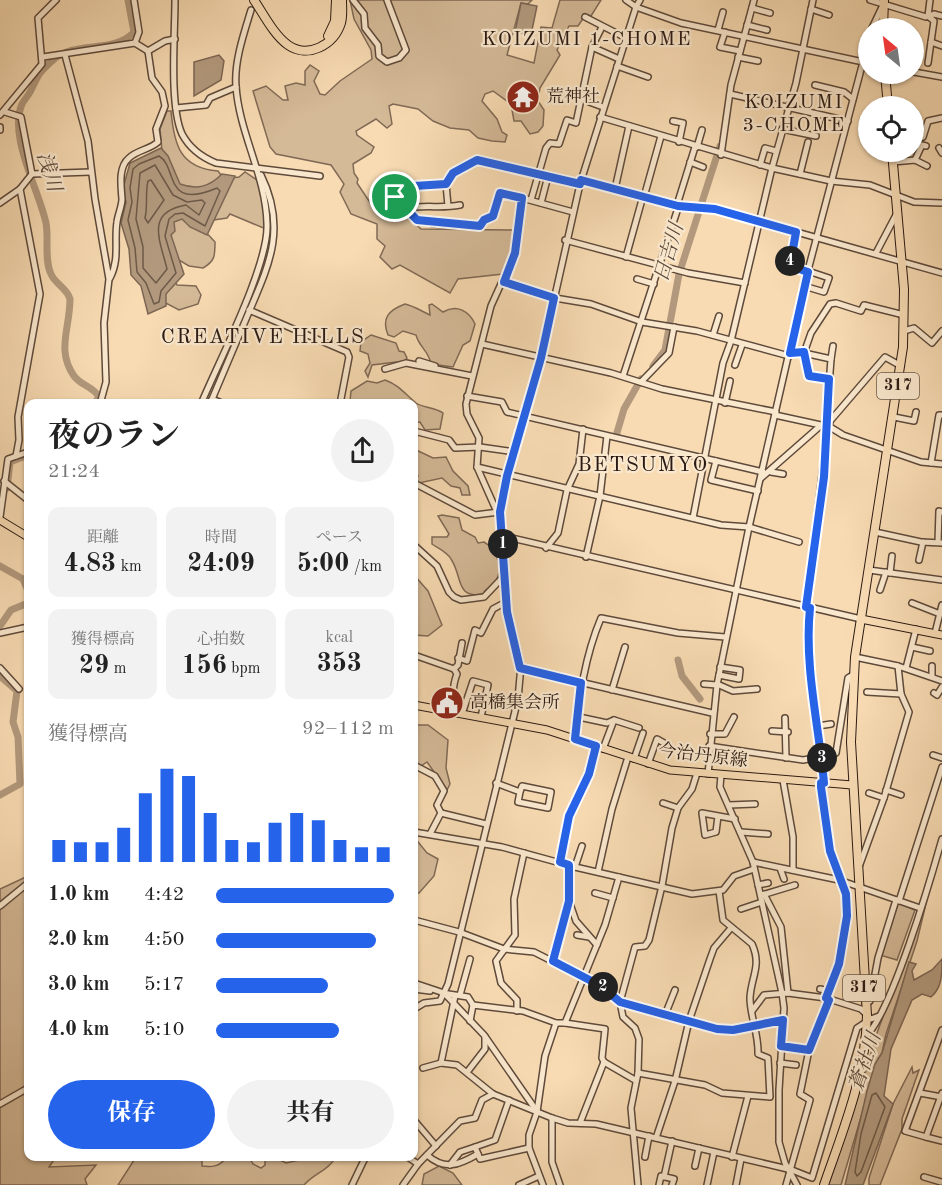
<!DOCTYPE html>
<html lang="ja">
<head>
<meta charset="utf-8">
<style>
	body { margin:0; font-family:"Old Standard TT","Noto Serif JP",serif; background:#f2f2f2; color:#222; height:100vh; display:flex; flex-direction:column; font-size:22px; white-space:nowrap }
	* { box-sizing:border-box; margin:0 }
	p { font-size:20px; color:#767676 }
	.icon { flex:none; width:33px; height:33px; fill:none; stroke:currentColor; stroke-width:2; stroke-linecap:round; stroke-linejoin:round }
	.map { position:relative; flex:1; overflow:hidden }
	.details { position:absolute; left:24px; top:399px; width:394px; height:762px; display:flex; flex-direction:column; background:#fff; border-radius:12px; box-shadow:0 2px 4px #0004 }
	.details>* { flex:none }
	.needle { width:39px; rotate:331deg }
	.tools { position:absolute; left:858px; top:18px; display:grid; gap:12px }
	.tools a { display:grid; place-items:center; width:66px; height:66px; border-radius:50%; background:#fff; box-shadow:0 2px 4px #0004; font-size:30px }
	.pin { position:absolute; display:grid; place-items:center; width:51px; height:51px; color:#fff; margin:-26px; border:3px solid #fff; border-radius:50%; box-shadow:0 2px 6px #0007 }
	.km { position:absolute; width:30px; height:30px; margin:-15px; border-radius:50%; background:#222; color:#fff; font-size:16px; line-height:30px; text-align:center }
	.round { display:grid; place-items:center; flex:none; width:63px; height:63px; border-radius:32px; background:#f2f2f2 }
	.summary { display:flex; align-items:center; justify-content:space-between; height:102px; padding:0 24px }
	h1 { font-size:33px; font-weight:700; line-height:45px }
	.figures { display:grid; grid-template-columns:repeat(3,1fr); gap:9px; height:102px; padding:6px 24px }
	.figures div { display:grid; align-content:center; border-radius:12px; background:#f2f2f2; text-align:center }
	.figures b { font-size:26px; font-weight:700 }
	.figures small { font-size:16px; font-weight:400 }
	.figures p { font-size:16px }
	.chart { height:168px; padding:12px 24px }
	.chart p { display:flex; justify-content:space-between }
	.chart svg { width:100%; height:108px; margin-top:6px; stroke:#2563eb; stroke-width:6 }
	.action { display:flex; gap:12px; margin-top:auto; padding:12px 24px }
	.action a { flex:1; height:69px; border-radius:36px; background:#2563eb; color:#fff; font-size:24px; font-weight:700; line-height:69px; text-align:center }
	.action a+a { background:#f2f2f2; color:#222 }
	ul { padding:0 24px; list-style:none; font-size:20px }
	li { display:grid; grid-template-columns:96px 72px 1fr; align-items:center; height:45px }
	li i { height:15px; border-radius:8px; background:#2563eb }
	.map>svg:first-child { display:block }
</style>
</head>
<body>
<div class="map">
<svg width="942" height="1185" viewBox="0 0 942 1185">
	<rect width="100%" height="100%" fill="#f8dbb3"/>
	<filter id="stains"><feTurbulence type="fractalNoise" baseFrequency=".00333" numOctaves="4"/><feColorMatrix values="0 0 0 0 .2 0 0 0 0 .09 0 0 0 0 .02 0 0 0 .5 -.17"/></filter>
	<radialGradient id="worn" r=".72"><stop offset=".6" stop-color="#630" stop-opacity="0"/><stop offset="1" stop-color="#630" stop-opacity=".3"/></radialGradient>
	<!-- green -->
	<g fill="#d5ba98" stroke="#806a56" stroke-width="1.5">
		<path d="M350,0H532L528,4L521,3L507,55L534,63L541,27L552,28L560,0H601L591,16L586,14L578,26H569L557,50L560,55L540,88L538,101L544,110L543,126L538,132L530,134L521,121H514L511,104L493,91L485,94L482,101L497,119L502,132L507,135L505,142L492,141L478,138L469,130L450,128L433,121L418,109L393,104L389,106L392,124L387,128L376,119L356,131L357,135L374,147L371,153L353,164L354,173L358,179L357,183L373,207L385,204L402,211L421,229L514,230L512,253L503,274L458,279L450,293L400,265L392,269L380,257L385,246L377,239V224L351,214L340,192L344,184L331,165L276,154L270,147L253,91L266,86L283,100H288L285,86L296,83L305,85V71L310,65L319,71L314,81L320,94L325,95L340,81L372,59L371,50L354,19Z"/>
		<path d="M167,111H171C174,145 180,168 218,171L224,179L239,177L245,172L260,182L266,229L230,214L227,218L207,221L203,229L215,242C215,256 215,261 203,268L189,266L174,257L173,277L177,285L196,286L201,295L198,304L179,310L160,300L174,189L163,162L160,129Z"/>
		<path d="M405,304C414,306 421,311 430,315L429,305L432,304L443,312C457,304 469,311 475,324L470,341L463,345L453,367L431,364C429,351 419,347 416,335L403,331L394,337L388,335C381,318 389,310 405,304Z"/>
		<path d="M371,335L396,343L399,351L404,352L407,358L405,361L372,365L368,377L365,371L370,363L368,354L360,351L361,342Z"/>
		<path d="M385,380C399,385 405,394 416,403C423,408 435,407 443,413L440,429L425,430L420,422L414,423V404L350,401L351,391L367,381L377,383Z"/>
		<path d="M414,449L433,458L446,457L453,471L468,486L470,495H462L460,488L451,486L442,478L419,483L416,479L418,476L414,473Z"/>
		<path d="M442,515L459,518L462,530L475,537L478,543L484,542C498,550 505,571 493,585C488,590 485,588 483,594C455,599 463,577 451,559C447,552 439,549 432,544V537H447L449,534L438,516Z"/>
		<path d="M414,575L428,591L442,625L428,636L414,635Z"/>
		<path d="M414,725H428L448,740L446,768L450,784L447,790L427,762L421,766L414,763Z"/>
		<path d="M414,837L427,853L438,859L434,876L419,893H414L416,884Z"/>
		<path d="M28,876V1156L56,1157L49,1167L96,1165L85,1179L87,1185H0V889Z"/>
		<path d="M930,887L917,941L886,1034L882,1053L878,1059L841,1185H827L861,1087L877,1033Z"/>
		<path d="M896,902L915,910L897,960L880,955Z"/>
		<path d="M912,1067L913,1073L919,1070L902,1119V1129L880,1185H869V1178L893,1104Z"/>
		<path d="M136,1157H202V1166C211,1167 219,1167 225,1159L221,1157H249L253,1164L261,1168L265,1165V1157H274L286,1163L313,1157H336C328,1171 314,1173 304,1185H118Z"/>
		<path d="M439,1166L453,1173L462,1185H422L424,1174Z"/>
	</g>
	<!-- water -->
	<g fill="#b2997d" stroke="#7c6653" stroke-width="1.5">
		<path d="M521,3L537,6L531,35L515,32Z"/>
		<path d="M219,55L224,61L221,80L194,96V62Z"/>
		<path d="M161,148L168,156L180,184C197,190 209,187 222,174L235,176L207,235L190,227L182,219L174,222L175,231L171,235L184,274L166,294V306L148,314L141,286L131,275L129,249L121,223L126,202L123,188L130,163Z"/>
		<path d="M942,959C942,974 942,988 931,997L922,994L912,1000L891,1049L884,1096L893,1104L863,1185H845L867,1091L875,1064L882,1053L909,962L916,964L912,971L914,980L932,970Z"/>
	</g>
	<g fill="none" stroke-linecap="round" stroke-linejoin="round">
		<!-- shore -->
		<g stroke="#6e5a48" stroke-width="1.5">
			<path d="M159,156C178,167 163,211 217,188L220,191L205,226L183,213L175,214L169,219L165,236L176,273L161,291L159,302L154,304L146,283L137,272L135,248L128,220L132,202L130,188L133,169L139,164Z"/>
			<path d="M155,165L173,195L187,202L202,200L205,203L199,215L186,205C145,212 160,240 167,269L156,283L143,268V247L136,219L140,173Z"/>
			<path d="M151,180L164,200L148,223L145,218C148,206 145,193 148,181Z"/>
			<path d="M876,1093L885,1107L861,1172L857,1176L855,1172L861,1134L872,1095Z"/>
		</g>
		<!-- river -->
		<g stroke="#b2997d" stroke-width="7">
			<path d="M653,366L665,350L679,274L720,146"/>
			<path d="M94,404L99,397C94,387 80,385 74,376C56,350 70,329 70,299C67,288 55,284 51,274C44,260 49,238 46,223C39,190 8,136 22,104C24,100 28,96 30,92C39,75 37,74 53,60C75,40 114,54 134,32L128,0"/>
			<path d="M616,436L624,409L641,379"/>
			<path d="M7,488L10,462L28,455"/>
			<path d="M0,566L23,579L28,591"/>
			<path d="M0,626L11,610L28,603"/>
			<path d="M678,660L682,676L700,699"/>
			<path d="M0,676L17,691L13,722L18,737L20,784L0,795"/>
		</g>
		<defs>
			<g id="minor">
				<path d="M134,0L139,32L135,43"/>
				<path d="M175,0C175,34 169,105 182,134C190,149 201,157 216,163L320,176"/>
				<path d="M353,0L364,14L365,28L378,45L379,56L387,62L399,58L406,50L387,0"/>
				<path d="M626,0L636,7L681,23L868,63"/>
				<path d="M870,0L926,17L934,14L942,16"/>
				<path d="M930,0L928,16L934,21L931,42L942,46"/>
				<path d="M752,8L770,13"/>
				<path d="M811,9L829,15"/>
				<path d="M585,17L626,38"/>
				<path d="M747,25L767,30"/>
				<path d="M872,28L883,5"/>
				<path d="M718,30L723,12"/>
				<path d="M725,32L720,47L740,51"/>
				<path d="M592,47L619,59"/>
				<path d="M65,55L88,141L95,199L109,279L104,323L106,382L100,404"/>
				<path d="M43,57L135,43L148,51L165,41L175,39"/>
				<path d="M738,57L758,61"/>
				<path d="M928,63L931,42"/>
				<path d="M617,66L648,77"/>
				<path d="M914,72L942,77"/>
				<path d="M815,85L844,92L853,99"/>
				<path d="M730,94L848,121"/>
				<path d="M581,99L603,107"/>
				<path d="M176,108L206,105L210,98L236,87"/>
				<path d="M5,112L21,117L32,174"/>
				<path d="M0,115L42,64L38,18L56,0"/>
				<path d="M600,117L772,168L831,181L870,185L914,202L942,203"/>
				<path d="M673,121L683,123L679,142"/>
				<path d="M0,127V130"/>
				<path d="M782,129L816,136"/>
				<path d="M914,141L923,137L928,121L942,118"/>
				<path d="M697,147L702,130"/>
				<path d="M939,148L942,153"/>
				<path d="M721,155L731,85L754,0"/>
				<path d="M915,160L922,145L926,146"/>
				<path d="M690,162L703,167"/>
				<path d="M893,162L915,160L927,166"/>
				<path d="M760,165L765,148L776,151"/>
				<path d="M800,174L808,142"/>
				<path d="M581,180L679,205L715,209L942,273"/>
				<path d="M446,184L448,206"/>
				<path d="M615,189L629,126"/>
				<path d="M644,197L661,136"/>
				<path d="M522,198L500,193L493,216L484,220L480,227L473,226C444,224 418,229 400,204C395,197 394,194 398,187L446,184L451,175L477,160L580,184"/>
				<path d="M531,200L546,148L550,143L559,144L567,120L576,123L592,47L602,27"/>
				<path d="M0,203L20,189"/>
				<path d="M541,203L548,176"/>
				<path d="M677,205L695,147"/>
				<path d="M404,209C423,204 441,209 460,205"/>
				<path d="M796,232L790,266L808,272"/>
				<path d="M565,240L688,273L745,283"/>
				<path d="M876,253L896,215"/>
				<path d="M626,257L643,196"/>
				<path d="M110,278C120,259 114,241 117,222C118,214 122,206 122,199C121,186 118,167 129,158C137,150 149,150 158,142L156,129L165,106L162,92L152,78L148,51"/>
				<path d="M637,279L654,284"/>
				<path d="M504,282L549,297L591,304L642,322L697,331L789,356"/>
				<path d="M804,286L824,292L829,278L808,271"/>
				<path d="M249,310L347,352L349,357L340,404"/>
				<path d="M904,331L914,328L932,343L942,331"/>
				<path d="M713,335L719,316"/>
				<path d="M482,344L611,373L662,389L776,412"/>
				<path d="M790,353H804L831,359L826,426"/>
				<path d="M831,359L833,346"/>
				<path d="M419,361L435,366"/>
				<path d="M735,365L742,345"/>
				<path d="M385,369L406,363L472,376"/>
				<path d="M623,376L679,205"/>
				<path d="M829,379L809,376L804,353L811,333L830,304L836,303L861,311L864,305L904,315"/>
				<path d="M641,382L669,353L674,327"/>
				<path d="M467,396L502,402L507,412L763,472"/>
				<path d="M212,399L224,404"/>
				<path d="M725,403L730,381"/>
				<path d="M201,404C219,361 269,265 267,224C266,176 239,133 236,86C234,62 244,33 251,10"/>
				<path d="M210,404C222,375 234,347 246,319C268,267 288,230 261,175"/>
				<path d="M775,415L830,427L843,435L921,462L942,464"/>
				<path d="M894,417L914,421L916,412"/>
				<path d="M414,431L449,440L455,448L480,447L515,452"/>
				<path d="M16,456L19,440L18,417L40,294L20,189L32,174L91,172"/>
				<path d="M716,461L711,480L758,491"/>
				<path d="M931,463L939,415H942"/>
				<path d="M477,467L721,525L749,527L799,542"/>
				<path d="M771,472L783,474"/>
				<path d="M761,478L819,427"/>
				<path d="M4,481L28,500"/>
				<path d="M414,483L475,515L499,512"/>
				<path d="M497,512L477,467L479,438L467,414L466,404L491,306L515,253L522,198L573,212"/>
				<path d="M0,517L8,459L28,452"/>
				<path d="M693,518L723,363L731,341L772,168L796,83L813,0"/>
				<path d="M875,532L921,542L942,543"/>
				<path d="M503,536L861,619"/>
				<path d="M938,542L939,511L942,512"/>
				<path d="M414,545L437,566L449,592L454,597L461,600L484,597L505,575"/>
				<path d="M546,548L558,533L567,490L579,464L583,429"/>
				<path d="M586,557L600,496L607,436"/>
				<path d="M919,560L923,542"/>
				<path d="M869,570L942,580"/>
				<path d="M890,573L892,556"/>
				<path d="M880,590L886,572"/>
				<path d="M912,603L940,614"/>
				<path d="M806,607L828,426L831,420L885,357L901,366"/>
				<path d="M810,608V657L824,783"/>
				<path d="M0,633L28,627"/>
				<path d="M935,633L942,605"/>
				<path d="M912,647L930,651"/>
				<path d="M414,655L454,669"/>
				<path d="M855,657L898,666L901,694L909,712L884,798L859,867"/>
				<path d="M458,658L467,661L475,630L481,633L493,609L506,602"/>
				<path d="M898,666L942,681"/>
				<path d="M932,666V677"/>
				<path d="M0,668L19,689"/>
				<path d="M520,668L712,713"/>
				<path d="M906,668L916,629"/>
				<path d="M719,675L739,679L740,670L720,667"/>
				<path d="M704,684L717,685"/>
				<path d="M717,684L733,691L757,689"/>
				<path d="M612,690L625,647"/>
				<path d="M867,692L901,694"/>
				<path d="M934,693L937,695L942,687"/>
				<path d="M451,713C454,699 451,688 457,674L454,669L458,665L462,643"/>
				<path d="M462,714L473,681L488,685L481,717"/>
				<path d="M579,717L607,723L614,720L639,728"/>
				<path d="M785,718L786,758"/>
				<path d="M818,726L831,724"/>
				<path d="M772,731L788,732"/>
				<path d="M710,734H725L734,717"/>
				<path d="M575,739C579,697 585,656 601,618L678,633L725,637"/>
				<path d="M709,746L803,760L833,755L836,753L848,678L853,675"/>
				<path d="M603,749L614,720"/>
				<path d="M933,755L942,758"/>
				<path d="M634,759L643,733"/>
				<path d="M648,764L657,739L664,743"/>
				<path d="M414,765L435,776L444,791L437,805L441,813L430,834"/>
				<path d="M708,774L717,685L749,527L807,274L868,43"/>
				<path d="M721,775L720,787L753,862L782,993L784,1008L779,1090V1142L785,1163L797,1185"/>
				<path d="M783,780L793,837V870"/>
				<path d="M496,783L520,792L522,786L551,792L548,808L518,802L520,792"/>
				<path d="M821,783L829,851L846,894L847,916L839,964L826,998"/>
				<path d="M886,790L901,795"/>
				<path d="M869,793L884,798"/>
				<path d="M663,803L678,808"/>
				<path d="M729,805L755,804"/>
				<path d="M441,813L486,824"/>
				<path d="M718,816L716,832L705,835L702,813L735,819"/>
				<path d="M414,832L502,847L575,867L692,894L723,890L734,876L754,869"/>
				<path d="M741,832L768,834"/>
				<path d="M560,862L569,816L589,774L596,746"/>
				<path d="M753,862L839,880L920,908"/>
				<path d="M575,867L582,846"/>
				<path d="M780,868L784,879"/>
				<path d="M598,872L612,809L628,757"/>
				<path d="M758,885L768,883"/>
				<path d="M595,893L613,898"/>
				<path d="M764,894L781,927L788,993"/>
				<path d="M762,895L795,885"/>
				<path d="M569,901L576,921L597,945"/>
				<path d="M899,901L942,767"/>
				<path d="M0,906L28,883"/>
				<path d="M741,909L762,902"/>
				<path d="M414,920L459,932L504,949L534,952L601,986L620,1002L665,1015L717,1029L733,1030L783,1020"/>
				<path d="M577,935L589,937"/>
				<path d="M553,961L569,901V865"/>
				<path d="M414,983L444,993L484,1035L536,1110"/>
				<path d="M414,989L430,991"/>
				<path d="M820,989L830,991"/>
				<path d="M442,993L468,997L473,1005"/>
				<path d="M460,995L470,959"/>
				<path d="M455,996L441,1063L457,1065L493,1094L552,1118L568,1123L596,1124L792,1170L812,1178L857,1028L866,1022"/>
				<path d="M865,1002L870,1001L878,958L896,900"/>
				<path d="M414,1009L424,1003L440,1001L448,984L518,699L521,665L506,602L500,512L507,476L541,358L580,184L636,7L640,0"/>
				<path d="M517,1011V1000L501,983L496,961L515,935L514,899L524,853"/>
				<path d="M752,1011L764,995L788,993L826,998L861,1009L871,1019L879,1016"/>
				<path d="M665,1015L675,990"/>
				<path d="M470,1021L473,1005L523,1011L556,1023"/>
				<path d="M565,1023L605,1029L602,1058L604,1062L635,1080"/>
				<path d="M865,1037C891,1015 931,878 942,839"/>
				<path d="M781,1046L809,1050"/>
				<path d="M780,1063L796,1065"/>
				<path d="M423,1068L441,1063"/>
				<path d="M468,1071L485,1049V1037"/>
				<path d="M638,1073L705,1085L722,1093L770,1097L768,1058L758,1054C759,1035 750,1016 750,998C751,977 762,966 752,944L723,920L719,891"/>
				<path d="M920,1093L942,1097"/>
				<path d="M942,1093L926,1137L942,1141"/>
				<path d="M0,1104L28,1088"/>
				<path d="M552,1118V1162L560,1185"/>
				<path d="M414,1120L436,1146"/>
				<path d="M580,1123L604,1062"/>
				<path d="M926,1137L905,1131L942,1030"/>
				<path d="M656,1138L675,1081L689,1021L710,959L714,948L731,928"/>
				<path d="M475,1147L495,1140L509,1100"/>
				<path d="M427,1155C445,1171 459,1165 478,1154"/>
				<path d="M406,1156L418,1164"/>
				<path d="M645,1157L649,1136"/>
				<path d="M732,1157L748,1096"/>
				<path d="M450,1165L460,1152L475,1147L480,1159L529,1148"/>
				<path d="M695,1166L699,1148"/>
				<path d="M664,1177L672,1141"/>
				<path d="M924,1177L941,1182"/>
				<path d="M352,1185L366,1156"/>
				<path d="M403,1185L418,1164L460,1121L475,1118L482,1100L493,1094"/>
				<path d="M519,1185L539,1176"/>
				<path d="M543,1185L529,1148V1135L537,1112L545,1056L556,1023H565L605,925L619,877"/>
				<path d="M638,1185L631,1108L638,1073L639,1039L635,1028L623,1017L620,1002L635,947L645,946L649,940L662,886L672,828L678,808L692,789L697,773"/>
				<path d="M659,1185L661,1176L674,1179L672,1185"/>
				<path d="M707,1185L714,1152"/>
				<path d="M736,1185L741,1159"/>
				<path d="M786,1185L810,1100L800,1094L809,1050L829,1000"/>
			</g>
			<g id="major">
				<path d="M0,520L28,537"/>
				<path d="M861,619L942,635"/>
				<path d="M414,705L547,730L670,770L852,785"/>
			</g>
			<g id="highway">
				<path d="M254,0C264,15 274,35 288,45C308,59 334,45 341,23C343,16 342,8 342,0"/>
				<path d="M883,28L884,0"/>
				<path d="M328,36L335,21L336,0"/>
				<path d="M885,74L888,106"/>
				<path d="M824,1185C843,1130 866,1075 867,1015L851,742L855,657L903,347L904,289L892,152"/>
			</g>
		</defs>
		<!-- minor casing -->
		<use href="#minor" stroke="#5e4a3b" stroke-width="8"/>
		<!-- major casing -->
		<use href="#major" stroke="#2b1a13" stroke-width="9"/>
		<!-- highway casing -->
		<use href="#highway" stroke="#2b1a13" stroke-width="10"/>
		<!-- minor -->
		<use href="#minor" stroke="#fae8ce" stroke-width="5"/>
		<!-- major -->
		<use href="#major" stroke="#f8dbb3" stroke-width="7"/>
		<!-- highway -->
		<use href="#highway" stroke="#f8dbb3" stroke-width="8"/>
	</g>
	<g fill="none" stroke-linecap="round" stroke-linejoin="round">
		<defs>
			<path id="route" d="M477,160L580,184L581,180L678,206L715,209L796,232L790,266L808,272L790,353L804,352L809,376L829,379L824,477L806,607L810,608C804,666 819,726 824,783H821V787L830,851L846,894L847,916L839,964L826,998L829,1000L809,1050L781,1046L783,1020L733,1030L717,1029L620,1002L601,986L553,961L569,901V865L560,862L569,816L589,774L596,746L575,739L581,683L520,668L507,612L500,512L507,476L541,358L554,298L504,282L515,253L522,198L500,193L493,216L484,220L480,226L417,220L395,197L398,187L446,184L453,173Z"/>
		</defs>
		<!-- route casing -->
		<use href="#route" stroke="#fff" stroke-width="12"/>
		<!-- route -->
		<use href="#route" stroke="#2563eb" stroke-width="8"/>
	</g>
	<!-- icons -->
	<defs>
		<symbol id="temple-disc" viewBox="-11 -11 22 22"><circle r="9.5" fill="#8f2418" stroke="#fae8ce"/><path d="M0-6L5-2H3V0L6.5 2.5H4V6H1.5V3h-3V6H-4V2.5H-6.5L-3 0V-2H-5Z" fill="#fff"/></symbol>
		<symbol id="civic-disc" viewBox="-11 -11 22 22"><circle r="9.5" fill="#8f2418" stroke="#fae8ce"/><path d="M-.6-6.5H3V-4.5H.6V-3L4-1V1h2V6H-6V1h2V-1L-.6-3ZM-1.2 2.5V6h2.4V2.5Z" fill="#fff"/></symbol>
	</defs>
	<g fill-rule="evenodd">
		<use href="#temple-disc" x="504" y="78" width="38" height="38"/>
		<use href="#civic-disc" x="428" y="684" width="38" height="38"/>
	</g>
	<g text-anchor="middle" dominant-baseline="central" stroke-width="4.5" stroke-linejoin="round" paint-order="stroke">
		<!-- shield labels -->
		<g fill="#fae8ce" stroke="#69584b" stroke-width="1.5">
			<rect x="877" y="373" width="42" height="26" rx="4.5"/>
			<rect x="843" y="975" width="42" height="26" rx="4.5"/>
		</g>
		<g font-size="16" font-weight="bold" fill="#2b1a13">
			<text x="898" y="386">317</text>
			<text x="864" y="988">317</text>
		</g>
		<!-- poi labels -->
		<g font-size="18" fill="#2b1a13" stroke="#fae8ce" text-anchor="start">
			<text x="546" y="97">荒神社</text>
			<text x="470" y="703">高橋集会所</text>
		</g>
		<!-- street labels -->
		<g font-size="18" fill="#2b1a13" stroke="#fae8ce">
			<text transform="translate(703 756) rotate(7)">今治丹原線</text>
		</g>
		<!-- neighbourhood labels -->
		<g font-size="20" letter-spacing="1.5" fill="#2b1a13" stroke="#fae8ce">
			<text x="587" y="40">KOIZUMI 1-CHOME</text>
			<text x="794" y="103">KOIZUMI<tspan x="794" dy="23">3-CHOME</tspan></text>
		</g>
		<!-- water labels -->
		<g font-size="20" font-style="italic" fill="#614d3d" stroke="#fae8ce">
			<text transform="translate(48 172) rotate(73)">浅川</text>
			<text transform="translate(670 253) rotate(-74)">日吉川</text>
			<text transform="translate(866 1062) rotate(-71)">蒼社川</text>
		</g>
		<!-- quarter labels -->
		<g font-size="21" letter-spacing="1.5" fill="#2b1a13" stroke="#fae8ce">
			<text x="263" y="337">CREATIVE HILLS</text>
			<text x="643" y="465">BETSUMYO</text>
		</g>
	</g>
	<rect width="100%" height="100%" filter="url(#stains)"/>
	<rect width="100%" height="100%" fill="url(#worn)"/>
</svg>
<div class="tools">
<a><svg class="needle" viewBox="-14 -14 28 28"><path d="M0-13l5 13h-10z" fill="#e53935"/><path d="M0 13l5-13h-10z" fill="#767676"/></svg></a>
<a><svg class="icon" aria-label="locate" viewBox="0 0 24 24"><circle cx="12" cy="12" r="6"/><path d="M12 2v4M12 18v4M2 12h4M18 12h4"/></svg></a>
</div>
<div class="pin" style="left:395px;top:197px;background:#1e9e55"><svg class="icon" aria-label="arrive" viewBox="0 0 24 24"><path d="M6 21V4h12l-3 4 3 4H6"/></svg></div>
<b class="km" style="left:503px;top:544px">1</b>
<b class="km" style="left:603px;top:987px">2</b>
<b class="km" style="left:822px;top:758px">3</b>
<b class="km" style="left:790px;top:261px">4</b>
<section class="details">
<div class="summary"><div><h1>夜のラン</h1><p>21:24</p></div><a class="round"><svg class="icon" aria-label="share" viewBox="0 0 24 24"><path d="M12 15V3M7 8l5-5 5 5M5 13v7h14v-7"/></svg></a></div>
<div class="figures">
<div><p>距離</p><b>4.83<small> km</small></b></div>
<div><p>時間</p><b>24:09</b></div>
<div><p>ペース</p><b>5:00<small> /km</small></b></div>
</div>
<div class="figures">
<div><p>獲得標高</p><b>29<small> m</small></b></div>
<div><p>心拍数</p><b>156<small> bpm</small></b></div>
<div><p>kcal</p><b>353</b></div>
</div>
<div class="chart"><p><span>獲得標高</span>92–112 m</p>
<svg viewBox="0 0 160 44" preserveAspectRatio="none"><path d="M5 44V35M15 44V36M25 44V36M35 44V30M45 44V16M55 44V6M65 44V9M75 44V24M85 44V35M95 44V36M105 44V28M115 44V24M125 44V27M135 44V35M145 44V38M155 44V38"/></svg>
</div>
<ul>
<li><b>1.0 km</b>4:42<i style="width:100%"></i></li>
<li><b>2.0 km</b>4:50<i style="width:90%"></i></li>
<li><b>3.0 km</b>5:17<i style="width:63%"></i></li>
<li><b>4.0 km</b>5:10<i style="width:69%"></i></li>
</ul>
<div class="action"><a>保存</a><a>共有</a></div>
</section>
</div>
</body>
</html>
